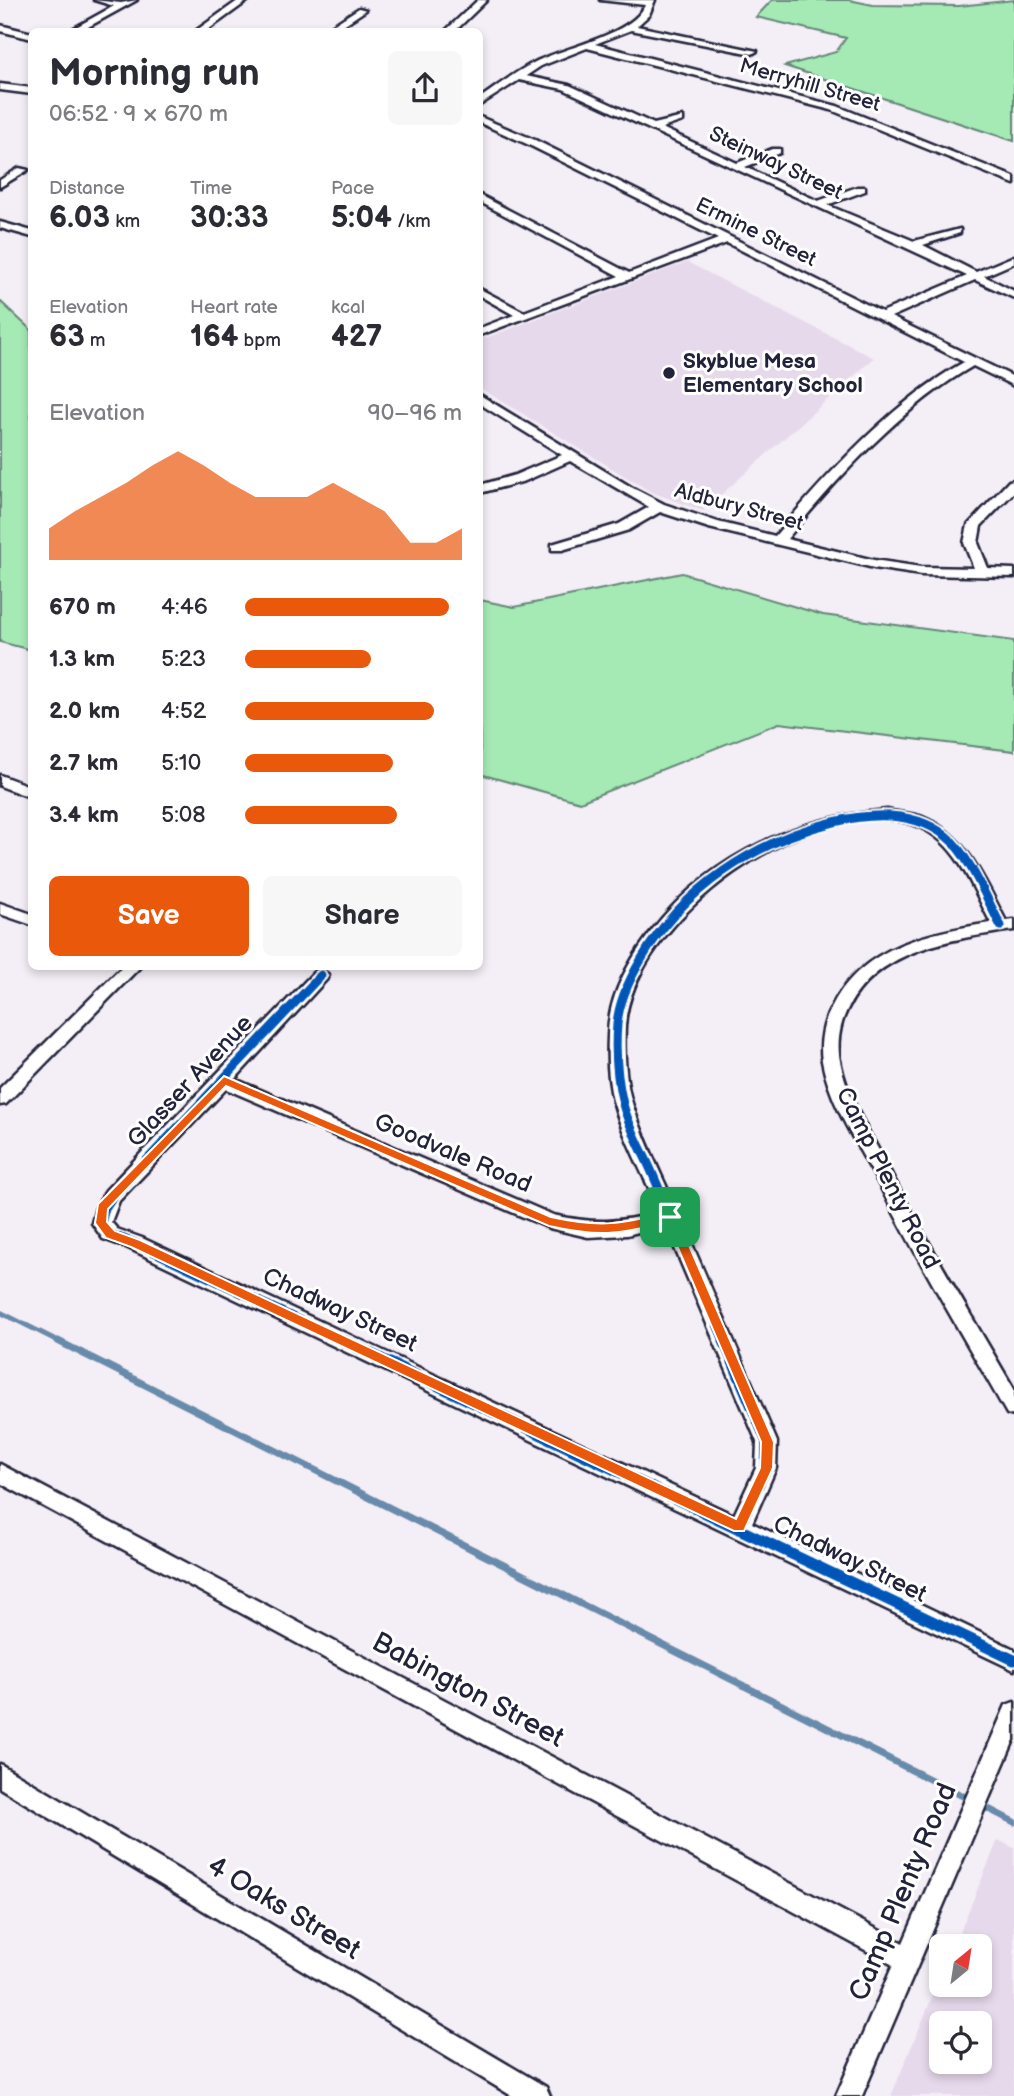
<!DOCTYPE html>
<html lang="en">
<head>
<meta charset="utf-8">
<style>
	body { margin:0; font-family:"Balsamiq Sans",sans-serif; background:#f7f7f7; color:#2b2b33; height:100vh; display:flex; flex-direction:column; font-size:26px; white-space:nowrap }
	* { box-sizing:border-box; margin:0 }
	p { font-size:23px; color:#7c7c81 }
	.icon { flex:none; width:38px; height:38px; fill:none; stroke:currentColor; stroke-width:2; stroke-linecap:round; stroke-linejoin:round }
	.map { position:relative; flex:1; overflow:hidden }
	.drawer { position:absolute; left:28px; top:28px; width:455px; height:942px; display:flex; flex-direction:column; background:#fff; border-radius:10px; box-shadow:0 4px 10px #0003 }
	.drawer>* { flex:none }
	.needle { width:46px; rotate:30deg }
	.controls { position:absolute; left:929px; top:1934px; display:grid; gap:14px }
	.controls a { display:grid; place-items:center; width:63px; height:63px; border-radius:10px; background:#fff; box-shadow:0 4px 10px #0003; font-size:35px }
	.pin { position:absolute; display:grid; place-items:center; width:60px; height:60px; color:#fff; margin:-30px; border-radius:14px; box-shadow:0 4px 10px #0006 }
	.round { display:grid; place-items:center; flex:none; width:74px; height:74px; border-radius:10px; background:#f7f7f7 }
	.headline { display:flex; align-items:center; justify-content:space-between; height:119px; padding:0 21px }
	h1 { font-size:38px; font-weight:800; line-height:52px }
	.figures { display:grid; grid-template-columns:repeat(3,1fr); gap:10px; height:119px; padding:7px 21px }
	.figures div { display:grid; align-content:center }
	.figures b { font-size:30px; font-weight:800 }
	.figures small { font-size:19px; font-weight:400 }
	.figures p { font-size:19px }
	.chart { height:196px; padding:14px 21px }
	.chart p { display:flex; justify-content:space-between }
	.chart svg { width:100%; height:126px; margin-top:7px; fill:#ea580c; opacity:.7 }
	.cta { display:flex; gap:14px; margin-top:auto; padding:14px 21px }
	.cta a { flex:1; height:80px; border-radius:10px; background:#ea580c; color:#fff; font-size:28px; font-weight:800; line-height:80px; text-align:center }
	.cta a+a { background:#f7f7f7; color:#2b2b33 }
	ul { padding:0 21px; list-style:none; font-size:23px }
	li { display:grid; grid-template-columns:112px 84px 1fr; align-items:center; height:52px }
	li i { height:18px; border-radius:9px; background:#ea580c }
	.map>svg:first-child { display:block }
</style>
</head>
<body>
<div class="map">
<svg width="1014" height="2096" viewBox="0 0 1014 2096">
	<rect width="100%" height="100%" fill="#f4eef6"/>
	<filter id="ink" filterUnits="userSpaceOnUse"><feTurbulence type="fractalNoise" baseFrequency=".0143" numOctaves="2"/><feDisplacementMap in="SourceGraphic" scale="14" xChannelSelector="R" yChannelSelector="G"/><feConvolveMatrix kernelMatrix="1 2 1 2 8 2 1 2 1" color-interpolation-filters="sRGB"/></filter>
	<g filter="url(#ink)">
		<!-- built -->
		<g fill="#e7d9ec" fill-rule="evenodd">
			<path d="M687,262L874,358L703,511L651,492L480,388V340Z"/>
			<path d="M998,1840L1014,1848V2096H891L941,1976L942,1984H980V1946H954ZM942,2023H980V2062H942Z"/>
		</g>
		<!-- green -->
		<g fill="#a5e9b5" stroke="#648678" stroke-width="2">
			<path d="M772,0H849L873,5L959,6L1014,0V141L785,66L836,52L846,38L756,17Z"/>
			<path d="M0,301L31,330V650L0,642Z"/>
			<path d="M682,573L823,615L1014,641V751L779,723L580,802L480,774V600L514,607Z"/>
		</g>
		<g fill="none" stroke-linecap="round" stroke-linejoin="round">
			<!-- stream-far1 -->
			<path stroke="#678aab" stroke-width="5" d="M0,1312L62,1343"/>
			<!-- stream -->
			<g stroke="#678aab" stroke-width="7">
				<path d="M58,1341L971,1800"/>
				<path d="M979,1804L1014,1822"/>
			</g>
			<defs>
				<g id="minor">
					<path d="M94,0L121,3L137,0L79,32H67L114,6Z"/>
					<path d="M239,0H249L205,32H194Z"/>
					<path d="M478,0H487L454,32H444Z"/>
					<path d="M600,0H655L649,15L637,26L757,51L752,54L631,30L595,44L837,106L1014,177V184L831,110L587,48L541,66L526,76L569,85L654,124L683,117V121L662,128L737,163L772,149H780V153L745,167L818,201L857,187H865V191L827,205L914,241L960,229V233L923,245L976,272L1014,256V263L984,276L1014,291V298L975,280L891,317L1014,377V386L973,366C903,406 838,477 787,539L874,560L921,567L974,568L964,543L968,525L1009,481L1014,480V492L981,526L978,543L988,568L1014,569V577L921,575L874,568L709,528L660,512L629,530L562,550H552V544L619,524L649,507L570,461L525,481L480,493V485L515,475L562,455L480,404V395L631,487L664,504L718,522L775,536C827,474 893,402 964,362L727,243L480,335V328L514,315L480,296V289L524,312L619,276L480,202V195L629,273L718,239L527,144L480,123V117L535,140L882,312L967,276L563,89L519,80L480,105V98C498,86 515,72 535,62C562,48 633,35 645,5Z"/>
					<path d="M359,8L366,10L333,32H322Z"/>
					<path d="M0,25L32,33V39L0,31Z"/>
					<path d="M0,84L32,88V94L0,90Z"/>
					<path d="M19,168L28,170L0,187V180Z"/>
					<path d="M0,222L32,231V237L0,228Z"/>
					<path d="M0,775L32,787V798L0,786Z"/>
					<path d="M887,810C899,813 914,813 925,818C968,836 985,882 1006,921L1014,920V930C953,939 879,948 848,1008C839,1025 836,1047 841,1065C849,1103 873,1137 890,1171C929,1246 972,1317 1014,1389V1416L1007,1414C964,1338 919,1264 880,1186C859,1147 830,1105 822,1061C819,1042 823,1021 833,1004C864,946 929,932 991,923C972,887 956,839 914,825C812,790 631,920 625,1027C624,1051 625,1083 633,1106C648,1151 671,1194 689,1237C719,1306 748,1374 777,1442L776,1468L752,1523L1014,1649V1670L128,1248L103,1239L92,1223L96,1208L106,1190L315,971L321,969L329,975L327,979L235,1079L553,1215C595,1224 618,1223 660,1212C645,1178 624,1140 614,1104C608,1084 607,1057 608,1036C608,1003 622,974 640,947C696,863 788,817 887,810ZM226,1089L549,1228L588,1237L627,1235L665,1225L757,1442L756,1468L734,1515L142,1238L117,1229L111,1222L119,1201Z"/>
					<path d="M0,903L32,914V925L0,914Z"/>
					<path d="M123,966H141L6,1104L0,1105V1088Z"/>
					<path d="M0,1464L903,1943L1006,1705L1014,1702V1740L862,2096H836L893,1965L0,1483Z"/>
					<path d="M0,1764L546,2087L550,2096H512L0,1788Z"/>
				</g>
			</defs>
			<!-- minor casing -->
			<use href="#minor" stroke="#22223b" stroke-width="5"/>
			<!-- minor -->
			<use href="#minor" fill="#fff" fill-rule="evenodd"/>
			<defs>
				<g id="cycleway-far1">
					<path d="M321,975L113,1196L105,1208L101,1223L110,1234L135,1243L348,1343"/>
					<path d="M725,1343C701,1288 678,1232 654,1177C644,1153 629,1128 623,1104C617,1079 615,1049 617,1024C619,1001 629,980 641,960C682,889 755,841 834,822C871,813 914,811 946,836C969,854 987,900 1001,926"/>
				</g>
				<g id="cycleway">
					<path d="M344,1341L1014,1660"/>
					<path d="M724,1341L767,1442L766,1468L739,1527"/>
				</g>
			</defs>
			<!-- cycleway-far1 casing -->
			<use href="#cycleway-far1" stroke="#fff" stroke-width="13"/>
			<!-- cycleway casing -->
			<use href="#cycleway" stroke="#fff" stroke-width="16"/>
			<!-- cycleway-far1 -->
			<use href="#cycleway-far1" stroke="#0057b8" stroke-width="9"/>
			<!-- cycleway -->
			<use href="#cycleway" stroke="#0057b8" stroke-width="11"/>
		</g>
	</g>
	<!-- route -->
	<path fill="#ea580c" stroke="#fff" stroke-width="2" fill-rule="evenodd" d="M224,1076L551,1217C601,1228 621,1224 670,1212L675,1213L774,1442L773,1468L744,1531H734L131,1247L106,1238L95,1223L98,1204ZM226,1086L549,1226C598,1237 618,1235 667,1222L761,1442L760,1468L736,1519L140,1240L115,1231L107,1222L108,1209Z"/>
	<!-- markers -->
	<circle fill="#22223b" stroke="#fff" stroke-width="2.5" cx="669" cy="373" r="7"/>
	<g text-anchor="middle" dominant-baseline="central" stroke-width="6" stroke-linejoin="round" paint-order="stroke">
		<!-- far-street labels -->
		<g font-size="21" fill="#22223b" stroke="#fff">
			<text transform="translate(810 85) rotate(16)">Merryhill Street</text>
			<text transform="translate(776 163) rotate(25)">Steinway Street</text>
			<text transform="translate(756 232) rotate(26)">Ermine Street</text>
			<text transform="translate(739 507) rotate(15)">Aldbury Street</text>
		</g>
		<!-- far-poi labels -->
		<g font-size="21" font-weight="bold" fill="#22223b" stroke="#fff" text-anchor="start">
			<text x="683" y="361">Skyblue Mesa<tspan x="683" dy="24">Elementary School</tspan></text>
		</g>
		<!-- street labels -->
		<g font-size="24" fill="#22223b" stroke="#fff">
			<text transform="translate(190 1081) rotate(-47)">Glasser Avenue</text>
			<text transform="translate(453 1153) rotate(23)">Goodvale Road</text>
			<text transform="translate(888 1178) rotate(63)">Camp Plenty Road</text>
			<text transform="translate(340 1310) rotate(25)">Chadway Street</text>
			<text transform="translate(850 1559) rotate(26)">Chadway Street</text>
		</g>
		<!-- near-street labels -->
		<g font-size="28" fill="#22223b" stroke="#fff">
			<text transform="translate(468 1690) rotate(28)">Babington Street</text>
			<text transform="translate(903 1892) rotate(-67)">Camp Plenty Road</text>
			<text transform="translate(284 1908) rotate(31)">4 Oaks Street</text>
		</g>
	</g>
</svg>
<div class="controls">
<a><svg class="needle" viewBox="-14 -14 28 28"><path d="M0-13l5 13h-10z" fill="#e53935"/><path d="M0 13l5-13h-10z" fill="#7c7c81"/></svg></a>
<a><svg class="icon" aria-label="locate" viewBox="0 0 24 24"><circle cx="12" cy="12" r="6"/><path d="M12 2v4M12 18v4M2 12h4M18 12h4"/></svg></a>
</div>
<div class="pin" style="left:670px;top:1217px;background:#1e9e55"><svg class="icon" aria-label="arrive" viewBox="0 0 24 24"><path d="M6 21V4h12l-3 4 3 4H6"/></svg></div>
<section class="drawer">
<div class="headline"><div><h1>Morning run</h1><p>06:52 · 9 × 670 m</p></div><a class="round"><svg class="icon" aria-label="share" viewBox="0 0 24 24"><path d="M12 15V3M7 8l5-5 5 5M5 13v7h14v-7"/></svg></a></div>
<div class="figures">
<div><p>Distance</p><b>6.03<small> km</small></b></div>
<div><p>Time</p><b>30:33</b></div>
<div><p>Pace</p><b>5:04<small> /km</small></b></div>
</div>
<div class="figures">
<div><p>Elevation</p><b>63<small> m</small></b></div>
<div><p>Heart rate</p><b>164<small> bpm</small></b></div>
<div><p>kcal</p><b>427</b></div>
</div>
<div class="chart"><p><span>Elevation</span>90–96 m</p>
<svg viewBox="0 0 160 44" preserveAspectRatio="none"><path d="M0 44V33L10 27L20 22L30 17L40 11L50 6L60 11L70 17L80 22L90 22L100 22L110 17L120 22L130 27L140 38L150 38L160 33V44z"/></svg>
</div>
<ul>
<li><b>670 m</b>4:46<i style="width:94%"></i></li>
<li><b>1.3 km</b>5:23<i style="width:58%"></i></li>
<li><b>2.0 km</b>4:52<i style="width:87%"></i></li>
<li><b>2.7 km</b>5:10<i style="width:68%"></i></li>
<li><b>3.4 km</b>5:08<i style="width:70%"></i></li>
</ul>
<div class="cta"><a>Save</a><a>Share</a></div>
</section>
</div>
</body>
</html>
